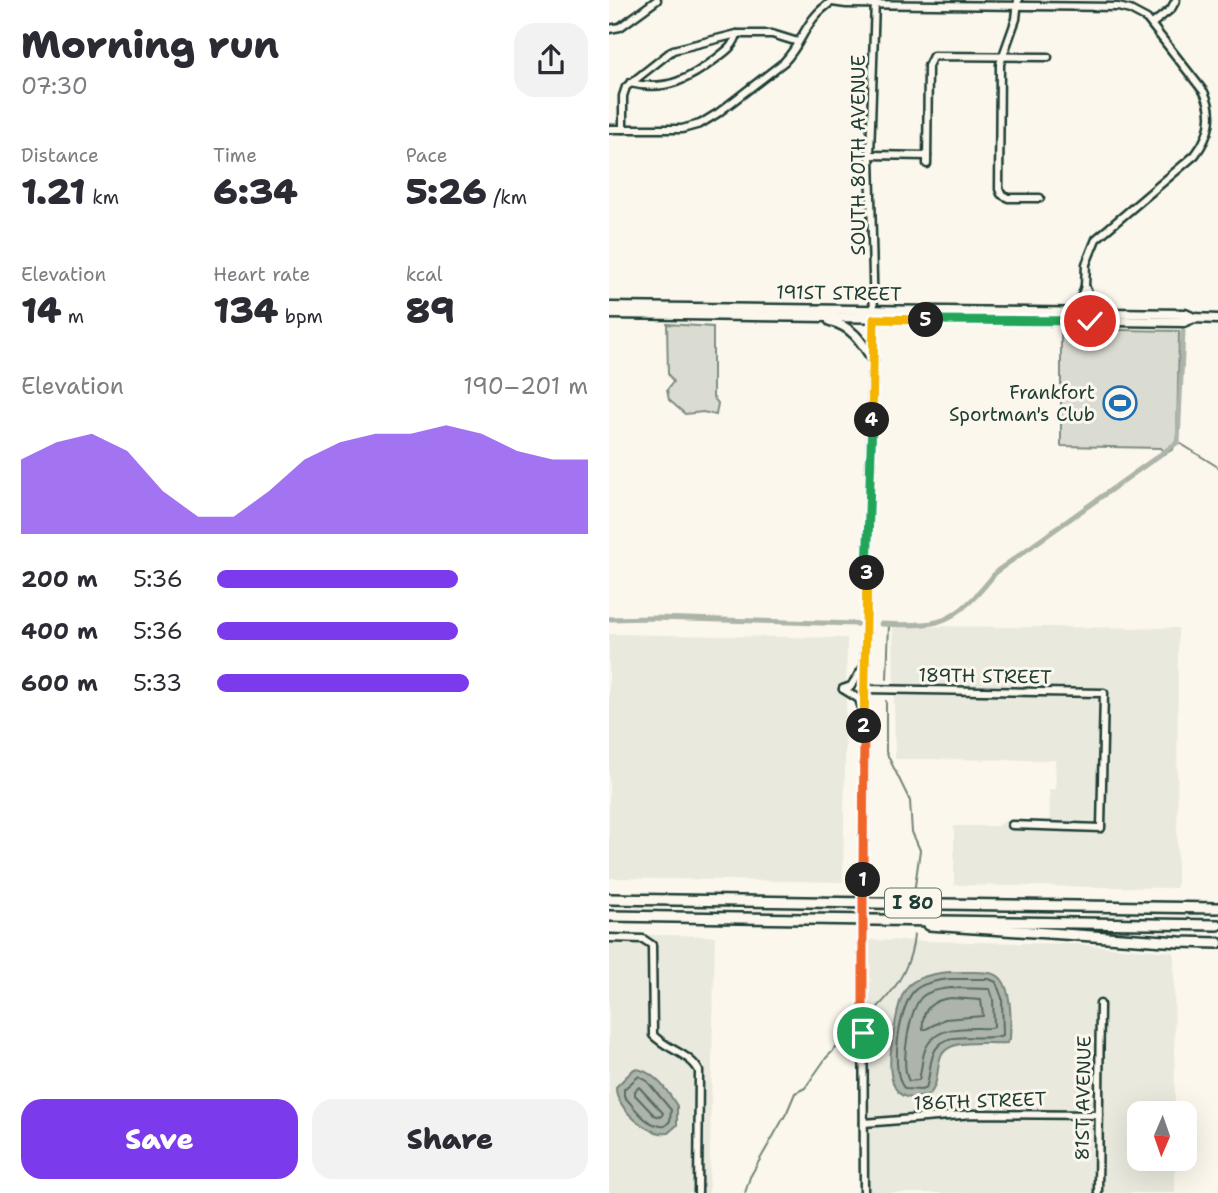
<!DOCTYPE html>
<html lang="en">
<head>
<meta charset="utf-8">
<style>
	body { margin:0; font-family:"Shantell Sans",sans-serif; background:#f2f2f3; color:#2b2b33; height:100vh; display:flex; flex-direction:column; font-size:26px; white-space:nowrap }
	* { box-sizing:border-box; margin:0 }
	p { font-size:23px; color:#7c7c81 }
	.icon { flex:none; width:38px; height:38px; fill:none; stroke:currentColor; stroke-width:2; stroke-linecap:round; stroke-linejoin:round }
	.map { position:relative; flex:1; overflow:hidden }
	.details { display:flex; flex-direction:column; background:#fff; width:609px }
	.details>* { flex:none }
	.needle { width:46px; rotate:182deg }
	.controls { position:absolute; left:518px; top:1101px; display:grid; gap:14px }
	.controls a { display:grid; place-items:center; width:70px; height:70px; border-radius:14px; background:#fff; box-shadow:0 7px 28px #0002; font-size:35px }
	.pin { position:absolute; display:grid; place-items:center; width:60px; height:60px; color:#fff; margin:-30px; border:4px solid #fff; border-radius:50%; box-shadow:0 2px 7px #0007 }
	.km { position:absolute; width:35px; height:35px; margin:-18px; border-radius:50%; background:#222; color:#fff; font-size:19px; line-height:35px; text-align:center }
	.round { display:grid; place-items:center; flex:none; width:74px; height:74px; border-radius:21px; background:#f2f2f3 }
	.headline { display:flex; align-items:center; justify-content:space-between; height:119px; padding:0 21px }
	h1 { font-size:38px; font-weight:800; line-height:52px }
	.figures { display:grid; grid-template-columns:repeat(3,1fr); gap:10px; height:119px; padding:7px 21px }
	.figures div { display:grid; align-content:center }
	.figures b { font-size:35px; font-weight:800 }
	.figures small { font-size:19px; font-weight:400 }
	.figures p { font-size:19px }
	.chart { height:196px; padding:14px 21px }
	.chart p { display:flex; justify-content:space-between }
	.chart svg { width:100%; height:126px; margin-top:7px; fill:#7c3aed; opacity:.7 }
	.action { display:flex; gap:14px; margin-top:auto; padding:14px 21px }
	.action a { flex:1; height:80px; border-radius:21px; background:#7c3aed; color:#fff; font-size:28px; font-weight:800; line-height:80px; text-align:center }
	.action a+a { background:#f2f2f3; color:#2b2b33 }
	ul { padding:0 21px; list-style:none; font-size:23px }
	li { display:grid; grid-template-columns:112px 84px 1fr; align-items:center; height:52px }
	li i { height:18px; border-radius:9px; background:#7c3aed }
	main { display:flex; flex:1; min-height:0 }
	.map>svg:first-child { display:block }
</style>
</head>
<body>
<main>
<section class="details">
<div class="headline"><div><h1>Morning run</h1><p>07:30</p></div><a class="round"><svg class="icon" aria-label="share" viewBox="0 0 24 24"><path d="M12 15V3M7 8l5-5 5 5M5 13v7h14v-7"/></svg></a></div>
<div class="figures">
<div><p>Distance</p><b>1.21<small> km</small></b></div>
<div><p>Time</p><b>6:34</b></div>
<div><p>Pace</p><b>5:26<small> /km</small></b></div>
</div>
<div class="figures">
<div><p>Elevation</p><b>14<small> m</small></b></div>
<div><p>Heart rate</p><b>134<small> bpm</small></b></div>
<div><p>kcal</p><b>89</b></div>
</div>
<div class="chart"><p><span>Elevation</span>190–201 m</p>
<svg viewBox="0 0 160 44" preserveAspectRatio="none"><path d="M0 44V18L10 12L20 9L30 15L40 29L50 38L60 38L70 29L80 18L90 12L100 9L110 9L120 6L130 9L140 15L150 18L160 18V44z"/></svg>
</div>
<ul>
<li><b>200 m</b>5:36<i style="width:65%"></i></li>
<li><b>400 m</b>5:36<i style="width:65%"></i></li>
<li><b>600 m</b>5:33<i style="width:68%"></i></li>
</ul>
<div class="action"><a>Save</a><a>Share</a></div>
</section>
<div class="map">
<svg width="609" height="1193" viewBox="0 0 609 1193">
	<rect width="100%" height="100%" fill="#fbf7ec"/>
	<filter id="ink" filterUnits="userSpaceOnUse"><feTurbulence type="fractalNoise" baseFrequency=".0143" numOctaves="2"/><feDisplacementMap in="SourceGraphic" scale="14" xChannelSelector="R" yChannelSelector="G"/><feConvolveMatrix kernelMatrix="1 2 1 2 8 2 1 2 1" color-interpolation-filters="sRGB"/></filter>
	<g filter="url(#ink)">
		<!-- built -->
		<g fill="#eae9de">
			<path d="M284,626L569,628L568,888L345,885V826H389L396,821L441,823L440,789H447L446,760L286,759Z"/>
			<path d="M0,634L238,638L234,882L0,878Z"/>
			<path d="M0,934L106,936L100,1193H0Z"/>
			<path d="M261,940L467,944L565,952L566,1113H530V1158L566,1159V1193H257Z"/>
		</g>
		<!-- green -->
		<g fill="#dbdcd1" stroke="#7d8c82" stroke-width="2">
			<path d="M58,324L104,327V397L109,403L107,415L94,412L76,414L60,400L58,390L64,382L59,374Z"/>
			<path d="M452,329L570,331L568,438L564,449L556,454L552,448L452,446Z"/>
		</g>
		<!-- water -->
		<g fill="#adb4aa" stroke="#74847b" stroke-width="2">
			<path d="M341,972C355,973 373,970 385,974C404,980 402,1023 401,1039L398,1043C376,1045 334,1035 330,1063C328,1073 328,1086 321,1094C271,1114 280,1053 286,1025C288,1013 291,994 300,985C310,976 329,973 341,972Z"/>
			<path d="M25,1069C44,1069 59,1091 68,1106V1125L59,1133C39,1137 6,1107 7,1087Z"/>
		</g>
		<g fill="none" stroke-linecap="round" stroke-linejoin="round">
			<!-- shore -->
			<g stroke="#586d63" stroke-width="2">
				<path d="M341,979H380L387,982L393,998L394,1035C373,1044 334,1025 324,1055C320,1066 321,1077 317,1088L312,1090L296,1089C280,1074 290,1006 305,991C314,982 331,980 341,979Z"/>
				<path d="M342,988L381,989L384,999L385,1027L382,1028C358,1029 324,1023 315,1053C313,1061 312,1071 310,1080L300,1081C291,1066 300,1013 311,999C317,991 332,989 342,988Z"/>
				<path d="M342,998L372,1000L374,1016L336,1019L317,1029H314C312,1009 323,1000 342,998Z"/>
				<path d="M30,1076L38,1081L62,1110L61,1121L56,1126C38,1128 26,1108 15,1096V1089Z"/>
				<path d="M30,1087L54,1113L52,1117L45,1115L26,1095V1091Z"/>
			</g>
			<!-- stream -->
			<g stroke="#74847b" stroke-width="2">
				<path d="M569,442L609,467"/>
				<path d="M278,679L280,624"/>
				<path d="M277,701V752L301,801L303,832L311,850L305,893"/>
				<path d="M269,1007C289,987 303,963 305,934"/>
				<path d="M136,1193L141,1177L178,1112L186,1093L196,1088L217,1058L241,1034"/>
			</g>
			<!-- canal -->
			<g stroke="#adb4aa" stroke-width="5">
				<path d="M0,619L45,618L248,624"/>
				<path d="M272,624C289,625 311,626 328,622C352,616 374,589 388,571L569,442L574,331"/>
			</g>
			<defs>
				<g id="minor">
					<path d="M409,0L407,19L391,64L390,189L392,194L399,198H431"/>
					<path d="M223,2L237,4L509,7L521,10L538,19L595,92C606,114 601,136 586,155L487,239L477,264L476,286"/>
					<path d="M543,24L562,9L567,0"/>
					<path d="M0,29L11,27L48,0"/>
					<path d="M21,83C57,92 81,79 108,58C117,51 125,46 128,34"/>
					<path d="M0,129H73L91,124L109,113L175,62C196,40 195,19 224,1"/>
					<path d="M14,129V96L17,87L64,50L128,34H163L189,42"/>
					<path d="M261,155L318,156"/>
					<path d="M318,164L319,66L324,56L439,57"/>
					<path d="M473,313V295L476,286L480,295V313"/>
					<path d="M234,689L250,699L253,709"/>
					<path d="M234,689L242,686L254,668"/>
					<path d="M256,689L495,693L492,828L403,825"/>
					<path d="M254,886L256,661L265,319L261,155L266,0"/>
					<path d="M0,938L34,939L43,945L44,1035C57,1049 82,1054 90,1071L89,1193"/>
					<path d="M254,943L255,1193"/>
					<path d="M255,1123L364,1114L490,1115"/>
					<path d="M489,1193L491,1004"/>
				</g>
				<g id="major">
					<path d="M0,307L576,314L585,318"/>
					<path d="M0,314L575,322L585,318L609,319"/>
					<path d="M221,321C244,327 252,341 264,360"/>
				</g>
				<g id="highway">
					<path d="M0,899L609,908"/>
					<path d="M0,916L609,925"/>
					<path d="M320,925L571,942L609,943"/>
				</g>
			</defs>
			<!-- minor casing -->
			<use href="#minor" stroke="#1f3d34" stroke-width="11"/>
			<!-- major casing -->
			<use href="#major" stroke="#1f3d34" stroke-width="13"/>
			<!-- highway casing -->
			<use href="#highway" stroke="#1f3d34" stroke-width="14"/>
			<!-- minor -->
			<use href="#minor" stroke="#fbf7ec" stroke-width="6"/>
			<!-- major -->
			<use href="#major" stroke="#fbf7ec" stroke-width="8"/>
			<!-- highway -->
			<use href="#highway" stroke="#fbf7ec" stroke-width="9"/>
			<defs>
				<path id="minor-bridge" d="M254,943V886"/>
			</defs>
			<!-- minor-bridge casing -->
			<use href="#minor-bridge" stroke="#1f3d34" stroke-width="11" stroke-linecap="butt"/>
			<!-- minor-bridge -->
			<use href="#minor-bridge" stroke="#fbf7ec" stroke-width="6"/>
		</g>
	</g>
	<g fill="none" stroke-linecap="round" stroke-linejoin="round" filter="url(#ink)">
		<defs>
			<path id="split-1" d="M254,1033V880"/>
			<path id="split-2" d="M254,880L255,726"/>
			<path id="split-3" d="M255,726L258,573"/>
			<path id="split-4" d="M258,573L263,420"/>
			<path id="split-5" d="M263,420L265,319L317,320"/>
			<path id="split-6" d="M317,320L481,321"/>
		</defs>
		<!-- split-1 casing -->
		<use href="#split-1" stroke="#fff" stroke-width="14"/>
		<!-- split-2 casing -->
		<use href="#split-2" stroke="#fff" stroke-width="14"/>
		<!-- split-3 casing -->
		<use href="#split-3" stroke="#fff" stroke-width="14"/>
		<!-- split-4 casing -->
		<use href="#split-4" stroke="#fff" stroke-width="14"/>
		<!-- split-5 casing -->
		<use href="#split-5" stroke="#fff" stroke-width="14"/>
		<!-- split-6 casing -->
		<use href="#split-6" stroke="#fff" stroke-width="14"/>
		<!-- split-1 -->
		<use href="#split-1" stroke="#f0652b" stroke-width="9"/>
		<!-- split-2 -->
		<use href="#split-2" stroke="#f0652b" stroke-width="9"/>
		<!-- split-3 -->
		<use href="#split-3" stroke="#f5b400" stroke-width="9"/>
		<!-- split-4 -->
		<use href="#split-4" stroke="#22a559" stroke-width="9"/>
		<!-- split-5 -->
		<use href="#split-5" stroke="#f5b400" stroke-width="9"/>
		<!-- split-6 -->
		<use href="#split-6" stroke="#22a559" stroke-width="9"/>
	</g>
	<!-- icons -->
	<defs>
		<symbol id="stadium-ring" viewBox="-11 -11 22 22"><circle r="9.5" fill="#fbf7ec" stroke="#1f6fb2" stroke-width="1.5"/><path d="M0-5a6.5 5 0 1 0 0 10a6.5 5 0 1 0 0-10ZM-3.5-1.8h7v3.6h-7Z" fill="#1f6fb2"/></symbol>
	</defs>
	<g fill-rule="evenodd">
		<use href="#stadium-ring" x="492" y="384" width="38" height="38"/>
	</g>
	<g text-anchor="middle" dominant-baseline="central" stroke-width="6" stroke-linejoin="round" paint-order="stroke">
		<!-- shield labels -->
		<rect fill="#fbf7ec" stroke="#61756b" stroke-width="2" x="276" y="888.5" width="56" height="29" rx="5"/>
		<g font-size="18" font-weight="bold" fill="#1f3d34">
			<text x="304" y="903">I 80</text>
		</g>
		<!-- street labels -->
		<g font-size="19" fill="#1f3d34" stroke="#fbf7ec">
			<text transform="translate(249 155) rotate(-90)">SOUTH 80TH AVENUE</text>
			<text transform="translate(230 293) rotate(1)">191ST STREET</text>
			<text transform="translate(376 676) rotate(1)">189TH STREET</text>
			<text transform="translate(474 1098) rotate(-89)">81ST AVENUE</text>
			<text transform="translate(371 1101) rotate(-2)">186TH STREET</text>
		</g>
		<!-- poi labels -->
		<g font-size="19" fill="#1f3d34" stroke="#fbf7ec" text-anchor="end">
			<text x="486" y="392">Frankfort<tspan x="486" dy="22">Sportman's Club</tspan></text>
		</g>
	</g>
</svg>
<div class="controls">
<a><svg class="needle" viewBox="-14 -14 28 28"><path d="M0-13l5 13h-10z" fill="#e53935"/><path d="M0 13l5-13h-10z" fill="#7c7c81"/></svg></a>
</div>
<div class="pin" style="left:254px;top:1033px;background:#1e9e55"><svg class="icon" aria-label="arrive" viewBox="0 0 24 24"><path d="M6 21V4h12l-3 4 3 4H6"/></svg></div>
<div class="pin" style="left:481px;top:321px;background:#d93025"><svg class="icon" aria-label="check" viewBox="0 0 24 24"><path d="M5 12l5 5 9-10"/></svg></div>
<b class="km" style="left:254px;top:880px">1</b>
<b class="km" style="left:255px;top:726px">2</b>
<b class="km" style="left:258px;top:573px">3</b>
<b class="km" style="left:263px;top:420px">4</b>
<b class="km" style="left:317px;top:320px">5</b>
</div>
</main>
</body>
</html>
